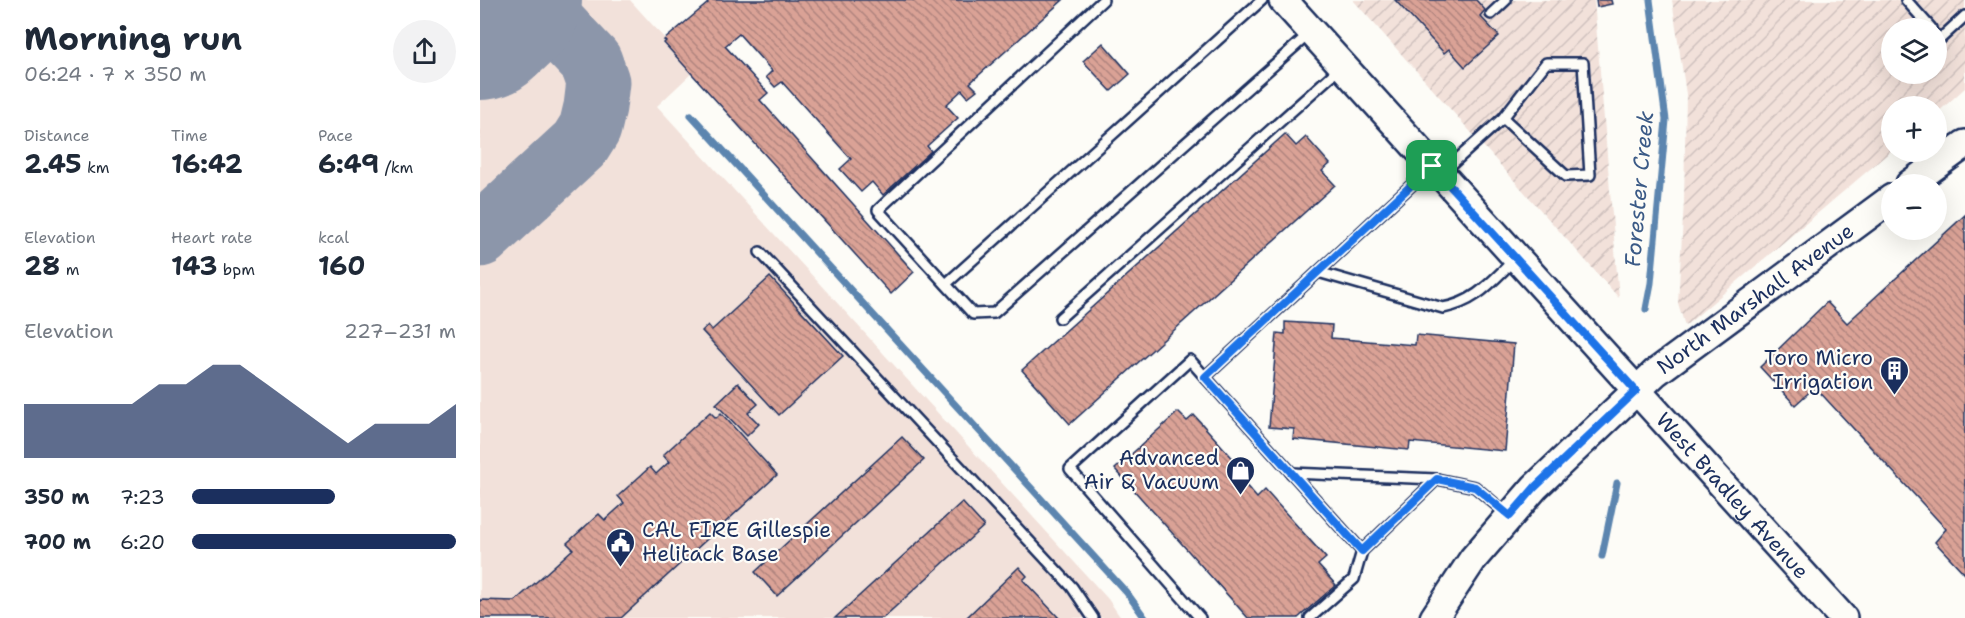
<!DOCTYPE html>
<html lang="en">
<head>
<meta charset="utf-8">
<style>
	body { margin:0; font-family:"Shantell Sans",sans-serif; background:#f2f2f3; color:#1f2937; height:100vh; display:flex; flex-direction:column; font-size:22px; white-space:nowrap }
	* { box-sizing:border-box; margin:0 }
	p { font-size:20px; color:#747a83 }
	.icon { flex:none; width:33px; height:33px; fill:none; stroke:currentColor; stroke-width:2; stroke-linecap:round; stroke-linejoin:round }
	.map { position:relative; flex:1; overflow:hidden }
	.drawer { display:flex; flex-direction:column; background:#fff; width:480px }
	.drawer>* { flex:none }
	.buttons { position:absolute; left:1401px; top:18px; display:grid; gap:12px }
	.buttons a { display:grid; place-items:center; width:66px; height:66px; border-radius:50%; background:#fff; box-shadow:0 6px 24px #0002; font-size:30px }
	.pin { position:absolute; display:grid; place-items:center; width:51px; height:51px; color:#fff; margin:-26px; border-radius:12px; box-shadow:0 3px 9px #0006 }
	.round { display:grid; place-items:center; flex:none; width:63px; height:63px; border-radius:32px; background:#f2f2f3 }
	.overview { display:flex; align-items:center; justify-content:space-between; height:102px; padding:0 24px }
	h1 { font-size:33px; font-weight:700; line-height:45px }
	.figures { display:grid; grid-template-columns:repeat(3,1fr); gap:9px; height:102px; padding:6px 24px }
	.figures div { display:grid; align-content:center }
	.figures b { font-size:26px; font-weight:700 }
	.figures small { font-size:16px; font-weight:400 }
	.figures p { font-size:16px }
	.chart { height:168px; padding:12px 24px }
	.chart p { display:flex; justify-content:space-between }
	.chart svg { width:100%; height:108px; margin-top:6px; fill:#1b2f5e; opacity:.7 }
	ul { padding:0 24px; list-style:none; font-size:20px }
	li { display:grid; grid-template-columns:96px 72px 1fr; align-items:center; height:45px }
	li i { height:15px; border-radius:8px; background:#1b2f5e }
	main { display:flex; flex:1; min-height:0 }
	.map>svg:first-child { display:block }
</style>
</head>
<body>
<main>
<section class="drawer">
<div class="overview"><div><h1>Morning run</h1><p>06:24 · 7 × 350 m</p></div><a class="round"><svg class="icon" aria-label="share" viewBox="0 0 24 24"><path d="M12 15V3M7 8l5-5 5 5M5 13v7h14v-7"/></svg></a></div>
<div class="figures">
<div><p>Distance</p><b>2.45<small> km</small></b></div>
<div><p>Time</p><b>16:42</b></div>
<div><p>Pace</p><b>6:49<small> /km</small></b></div>
</div>
<div class="figures">
<div><p>Elevation</p><b>28<small> m</small></b></div>
<div><p>Heart rate</p><b>143<small> bpm</small></b></div>
<div><p>kcal</p><b>160</b></div>
</div>
<div class="chart"><p><span>Elevation</span>227–231 m</p>
<svg viewBox="0 0 160 44" preserveAspectRatio="none"><path d="M0 44V22L10 22L20 22L30 22L40 22L50 14L60 14L70 6L80 6L90 14L100 22L110 30L120 38L130 30L140 30L150 30L160 22V44z"/></svg>
</div>
<ul>
<li><b>350 m</b>7:23<i style="width:54%"></i></li>
<li><b>700 m</b>6:20<i style="width:100%"></i></li>
</ul>
</section>
<div class="map">
<svg width="1485" height="618" viewBox="0 0 1485 618">
	<defs>
		<pattern id="industrial-furrows" width="10" height="10" patternUnits="userSpaceOnUse" patternTransform="scale(1.5)"><rect width="10" height="10" fill="#f2e1da"/><path d="M-1 1l2-2M0 10L10 0M9 11l2-2" fill="none" stroke="#cfc1be"/></pattern>
		<pattern id="building-back-hatch" width="6" height="6" patternUnits="userSpaceOnUse" patternTransform="scale(1.5)"><rect width="6" height="6" fill="#daa296"/><path d="M-1 5l2 2M0 0l6 6M5-1l2 2" fill="none" stroke="#b0847e"/></pattern>
	</defs>
	<rect width="100%" height="100%" fill="#fdfcf7"/>
	<filter id="ink" filterUnits="userSpaceOnUse"><feTurbulence type="fractalNoise" baseFrequency=".0167" numOctaves="2"/><feDisplacementMap in="SourceGraphic" scale="12" xChannelSelector="R" yChannelSelector="G"/><feConvolveMatrix kernelMatrix="1 2 1 2 8 2 1 2 1" color-interpolation-filters="sRGB"/></filter>
	<g filter="url(#ink)">
		<!-- built -->
		<path fill="#f2e1da" d="M0,0H150L214,71L177,106L628,599L641,618H0Z"/>
		<!-- industrial -->
		<g fill="url(#industrial-furrows)" fill-rule="evenodd">
			<path d="M873,0H1114L1139,298Z"/>
			<path d="M1192,0H1485V88L1457,113L1456,106H1412L1411,151L1205,326L1198,303L1204,201L1206,94ZM1412,28H1456V74H1412Z"/>
		</g>
		<g fill="none" stroke-linecap="round" stroke-linejoin="round">
			<!-- stream -->
			<g stroke="#5b85af" stroke-width="7">
				<path d="M211,115L647,593L665,618"/>
				<path d="M1166,309L1171,283L1186,120L1170,0"/>
				<path d="M1122,556L1137,483"/>
			</g>
			<!-- taxiway -->
			<path stroke="#8c96aa" stroke-width="63" d="M0,236L100,144L110,128L115,107L118,82L111,62L52,0"/>
			<!-- runway -->
			<path stroke="#8c96aa" stroke-width="156" d="M0,22L24,0"/>
		</g>
		<!-- building -->
		<g fill="url(#building-back-hatch)" stroke="#1b2f5e" stroke-width="1.5">
			<path d="M225,0H583L490,83L497,90L488,97L482,90L466,105L478,118L447,146L451,151L403,195L392,182L381,192L360,169L371,159L302,82L295,87L286,77L292,71L259,34L245,46L288,93L280,100L434,272L411,294L184,43L186,41L184,40L228,3Z"/>
			<path d="M915,0H996L1005,10L1000,16L1019,36L985,67L969,49L964,53Z"/>
			<path d="M1116,0H1131L1132,4L1117,7Z"/>
			<path d="M623,43L650,74L631,91L603,61Z"/>
			<path d="M805,134L816,146L826,137L850,164L842,171L855,185L590,424L542,370Z"/>
			<path d="M1485,215V574L1455,542L1466,529L1335,387L1315,405L1280,367L1347,302L1367,323Z"/>
			<path d="M290,277L363,356L299,415L222,331L228,325L232,330Z"/>
			<path d="M805,322L852,325L851,338L935,345L936,335L1034,344L1025,451L930,442L929,450L813,439L814,429L789,427L797,333L805,334Z"/>
			<path d="M258,383L278,404L268,413L279,424L267,436L236,404Z"/>
			<path d="M230,412L236,418L241,413L297,475L141,618H0V600L35,601L93,549L87,543L119,514L125,520L144,503L138,496L170,467L176,474L189,462L183,455Z"/>
			<path d="M698,412L707,421L714,415L757,463L751,468L777,498L785,490L846,558L838,565L856,585L818,618H768L635,469Z"/>
			<path d="M422,437L444,460L297,596L275,572Z"/>
			<path d="M482,502L504,526L403,618H355Z"/>
			<path d="M539,567L547,576L543,580L579,618H486Z"/>
		</g>
		<g fill="none" stroke-linecap="round" stroke-linejoin="round">
			<defs>
				<g id="service">
					<path d="M623,0L398,210L493,314L514,313L830,33"/>
					<path d="M1426,0L1451,28"/>
					<path d="M1011,14L1026,0"/>
					<path d="M1456,35L1460,39L1485,16"/>
					<path d="M951,167L725,377L882,551L957,479L995,487L1027,514"/>
					<path d="M962,173L1023,118L1066,63H1103L1110,175L1086,176L1023,118"/>
					<path d="M280,252L592,587L613,618"/>
					<path d="M838,272L963,308C996,302 1011,282 1034,260"/>
					<path d="M466,284L782,0"/>
					<path d="M580,318L861,67"/>
					<path d="M811,473L957,479"/>
					<path d="M720,618L590,469L710,360L725,377"/>
					<path d="M830,618L874,579L882,551"/>
				</g>
				<g id="secondary">
					<path id="s1" d="M803,0L1363,618"/>
					<path d="M1430,184L1485,144"/>
					<path id="s2" d="M954,618L993,559L1055,487L1175,373L1412,198"/>
				</g>
			</defs>
			<!-- service casing -->
			<use href="#service" stroke="#1b2f5e" stroke-width="14"/>
			<!-- secondary casing -->
			<use href="#secondary" stroke="#1b2f5e" stroke-width="32"/>
			<!-- service -->
			<use href="#service" stroke="#fdfcf7" stroke-width="9"/>
			<!-- secondary -->
			<use href="#secondary" stroke="#fdfcf7" stroke-width="27"/>
		</g>
	</g>
	<g fill="none" stroke-linecap="round" stroke-linejoin="round" filter="url(#ink)">
		<defs>
			<path id="route" d="M952,166L1156,391L1055,487L1030,516L995,487L957,479L882,551L725,377Z"/>
		</defs>
		<!-- route casing -->
		<use href="#route" stroke="#fff" stroke-width="12"/>
		<!-- route -->
		<use href="#route" stroke="#1a73e8" stroke-width="8"/>
	</g>
	<!-- icons -->
	<defs>
		<symbol id="building-pin" viewBox="-11 -11 22 30"><path d="M0 17L-7.5 6A9.5 9.5 0 1 1 7.5 6Z" fill="#1b2f5e" stroke="#fdfcf7"/><path d="M-4-6H4V6H1V3H-1V6H-4ZM-2.5-4.3h1.7v1.8h-1.7ZM.8-4.3h1.7v1.8H.8ZM-2.5-1h1.7V.8h-1.7ZM.8-1h1.7V.8H.8Z" fill="#fff"/></symbol>
		<symbol id="shop-pin" viewBox="-11 -11 22 30"><path d="M0 17L-7.5 6A9.5 9.5 0 1 1 7.5 6Z" fill="#1b2f5e" stroke="#fdfcf7"/><path d="M-5-2.5h2.3a2.7 3.5 0 0 1 5.4 0H5L5.5 6h-11ZM-1.5-2.5h3a1.5 2.3 0 0 0-3 0Z" fill="#fff"/></symbol>
		<symbol id="civic-pin" viewBox="-11 -11 22 30"><path d="M0 17L-7.5 6A9.5 9.5 0 1 1 7.5 6Z" fill="#1b2f5e" stroke="#fdfcf7"/><path d="M-.6-6.5H3V-4.5H.6V-3L4-1V1h2V6H-6V1h2V-1L-.6-3ZM-1.2 2.5V6h2.4V2.5Z" fill="#fff"/></symbol>
	</defs>
	<g fill-rule="evenodd">
		<use href="#building-pin" x="1398" y="354" width="33" height="45"/>
		<use href="#shop-pin" x="744" y="454" width="33" height="45"/>
		<use href="#civic-pin" x="124" y="526" width="33" height="45"/>
	</g>
	<g text-anchor="middle" dominant-baseline="central" stroke-width="4.5" stroke-linejoin="round" paint-order="stroke">
		<!-- street labels -->
		<g font-size="21" fill="#1b2f5e" stroke="#fdfcf7">
			<text stroke="none"><textPath href="#s2" startOffset="456">North Marshall Avenue</textPath></text>
			<text stroke="none"><textPath href="#s1" startOffset="669">West Bradley Avenue</textPath></text>
		</g>
		<!-- poi labels -->
		<g font-size="21" fill="#1b2f5e" stroke="#fdfcf7" text-anchor="end">
			<text x="1393" y="358">Toro Micro<tspan x="1393" dy="24">Irrigation</tspan></text>
			<text x="739" y="458">Advanced<tspan x="739" dy="24">Air &amp; Vacuum</tspan></text>
			<text x="162" y="530" text-anchor="start">CAL FIRE Gillespie<tspan x="162" dy="24">Helitack Base</tspan></text>
		</g>
		<!-- water labels -->
		<g font-size="22" font-style="italic" fill="#3b5a86" stroke="#fdfcf7">
			<text transform="translate(1159 189) rotate(-85)">Forester Creek</text>
		</g>
	</g>
</svg>
<div class="buttons">
<a><svg class="icon" aria-label="layers" viewBox="0 0 24 24"><path d="M12 4l9 5-9 5-9-5zM3 14l9 5 9-5"/></svg></a>
<a>+</a>
<a>−</a>
</div>
<div class="pin" style="left:952px;top:166px;background:#1e9e55"><svg class="icon" aria-label="arrive" viewBox="0 0 24 24"><path d="M6 21V4h12l-3 4 3 4H6"/></svg></div>
</div>
</main>
</body>
</html>
